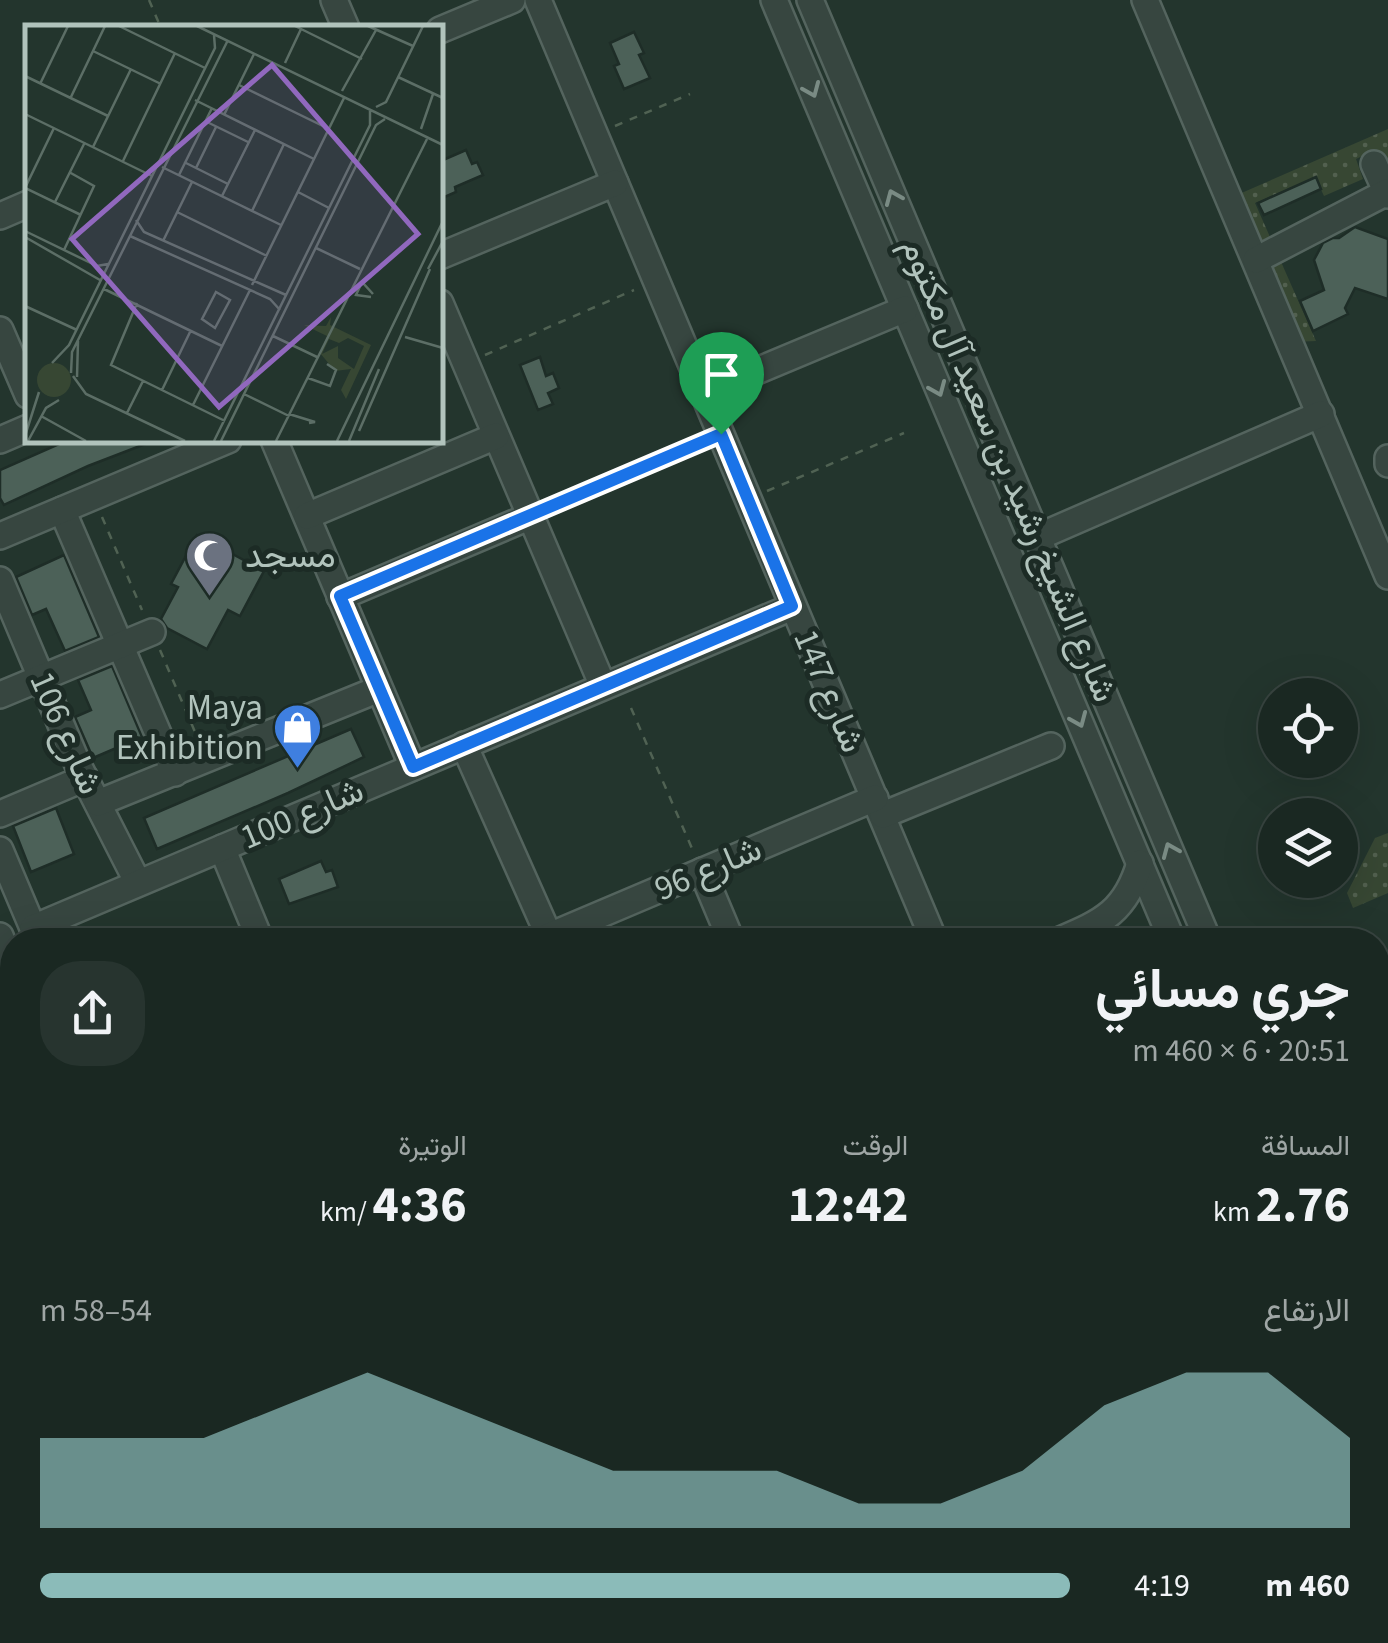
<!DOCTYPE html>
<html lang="ar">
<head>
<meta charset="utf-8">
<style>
	body { margin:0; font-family:"Source Sans 3",Vazirmatn,sans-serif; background:#27342f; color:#f1f3f6; direction:rtl; height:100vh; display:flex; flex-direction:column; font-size:38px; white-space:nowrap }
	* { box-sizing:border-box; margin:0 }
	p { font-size:32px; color:#9fa6a5 }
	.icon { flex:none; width:55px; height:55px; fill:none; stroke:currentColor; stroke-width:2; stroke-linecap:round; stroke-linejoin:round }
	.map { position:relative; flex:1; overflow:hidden; direction:ltr }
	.side { position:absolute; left:0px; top:928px; width:1390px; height:718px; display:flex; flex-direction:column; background:#1a2822; border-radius:40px 40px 0 0; box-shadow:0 10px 40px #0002,0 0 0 2px #384440; direction:rtl }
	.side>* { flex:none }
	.controls { position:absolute; left:1258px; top:678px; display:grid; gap:20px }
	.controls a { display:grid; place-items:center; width:100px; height:100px; border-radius:50%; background:#1a2822; box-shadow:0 10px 40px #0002,0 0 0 2px #384440; font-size:50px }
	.pin { position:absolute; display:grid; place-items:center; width:85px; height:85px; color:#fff; margin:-102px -42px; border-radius:50% 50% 50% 0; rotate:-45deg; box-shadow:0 0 10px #0007 }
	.pin .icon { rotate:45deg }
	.round { display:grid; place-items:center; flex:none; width:105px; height:105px; border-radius:40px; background:#27342f }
	.summary { display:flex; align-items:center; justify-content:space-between; height:170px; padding:0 40px }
	h1 { font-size:55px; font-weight:700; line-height:75px }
	.stats { display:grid; grid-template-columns:repeat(3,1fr); gap:15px; height:170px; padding:10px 40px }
	.stats div { display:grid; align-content:center }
	.stats b { font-size:50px; font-weight:700 }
	.stats small { font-size:28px; font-weight:400 }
	.stats p { font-size:28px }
	.chart { height:280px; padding:20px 40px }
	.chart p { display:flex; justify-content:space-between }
	.chart svg { width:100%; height:180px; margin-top:10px; fill:#8bbbb9; opacity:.7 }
	ul { padding:0 40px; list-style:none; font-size:32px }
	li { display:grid; grid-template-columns:160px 120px 1fr; align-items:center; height:75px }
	li i { height:25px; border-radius:12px; background:#8bbbb9 }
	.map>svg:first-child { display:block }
</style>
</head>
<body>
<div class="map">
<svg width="1388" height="1643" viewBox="0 0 1388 1643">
	<defs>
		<pattern id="grass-dots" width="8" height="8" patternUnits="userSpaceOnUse" patternTransform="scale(2.5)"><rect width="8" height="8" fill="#374733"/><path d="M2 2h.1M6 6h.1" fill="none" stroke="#52604f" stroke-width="1.8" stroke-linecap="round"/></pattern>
	</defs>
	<rect width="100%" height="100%" fill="#23352d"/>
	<!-- grass -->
	<g fill="url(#grass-dots)">
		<path d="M1388,129V185L1373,151L1356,159L1363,179L1324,196L1315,177L1255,203L1316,341L1292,342L1230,198Z"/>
		<path d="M1388,833V893L1353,908L1347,893L1375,838Z"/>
	</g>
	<!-- building -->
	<g fill="#4c6158" stroke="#1e2d27" stroke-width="2.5">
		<path d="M634,32L644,53L639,55L650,78L624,89L614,66L619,64L610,43Z"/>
		<path d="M466,150L472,164L477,162L483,175L455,187L456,192L440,199V153L443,160Z"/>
		<path d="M1316,177L1321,189L1264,215L1258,203Z"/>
		<path d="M1355,227L1388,239V299L1355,288L1345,308L1348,314L1313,331L1300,301L1324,290L1314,260L1323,243L1333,238H1339Z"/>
		<path d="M540,357L546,376L553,373L559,388L548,393L553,404L538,410L520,365Z"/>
		<path d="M68,440L153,441L88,466L4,505L0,498V470Z"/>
		<path d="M197,535L264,571L240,616L228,610L207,649L167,628L161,619L178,587L171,584Z"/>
		<path d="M64,555L99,637L65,651L46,609L32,615L16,577Z"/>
		<path d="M112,666L142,737L93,758L75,717L91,710L78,680Z"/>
		<path d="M351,729L364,757L288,793L157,849L144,818Z"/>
		<path d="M56,808L74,854L31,872L13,826Z"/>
		<path d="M321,861L326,872L332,870L338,887L289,904L279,879Z"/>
	</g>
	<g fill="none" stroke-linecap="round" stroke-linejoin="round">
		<defs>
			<g id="minor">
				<path d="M334,0L346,28"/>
				<path d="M538,0L934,940"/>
				<path d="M774,0L1172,940"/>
				<path d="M810,0L1208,940"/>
				<path d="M1145,0L1388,576"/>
				<path d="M440,30L512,0"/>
				<path d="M1374,164L1388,195"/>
				<path d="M0,216L28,204"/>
				<path d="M440,256L615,183"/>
				<path d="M1256,260L1387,192"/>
				<path d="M440,303L603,686"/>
				<path d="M0,330L28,395"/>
				<path d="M704,393L905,309"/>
				<path d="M0,440L28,428"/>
				<path d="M274,440L413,767"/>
				<path d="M1388,458V464"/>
				<path d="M62,510L175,773"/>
				<path d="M307,516L496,436"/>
				<path d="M0,536L228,440"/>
				<path d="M1038,537L1321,414"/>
				<path d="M0,580L78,765L138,883"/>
				<path d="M340,597L531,516"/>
				<path d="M0,695L152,632"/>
				<path d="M464,745L549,936"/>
				<path d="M98,803L379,689"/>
				<path d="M0,814L85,778"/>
				<path d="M883,815L1051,746"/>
				<path d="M222,848L260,940"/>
				<path d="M0,850L38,940"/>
				<path d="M702,871L731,940"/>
				<path d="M33,928L792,607"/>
				<path d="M0,936L12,965"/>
				<path d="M540,940L875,798"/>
				<path d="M1060,940C1103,922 1126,911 1140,863"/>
				<path d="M0,1024L12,1019"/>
				<path d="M1378,1055L1388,1050"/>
				<path d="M1378,1339L1388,1364"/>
				<path d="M0,1421L12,1416"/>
				<path d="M1378,1424L1388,1449"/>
				<path d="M295,1632L300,1643"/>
				<path d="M332,1632L336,1643"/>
				<path d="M582,1632L586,1643"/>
				<path d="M987,1632L992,1643"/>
				<path d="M1223,1632L1227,1643"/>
				<path d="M34,1643L57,1632"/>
				<path d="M135,1643L161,1632"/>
				<path d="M223,1643L240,1632"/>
				<path d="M475,1643L500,1632"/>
			</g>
		</defs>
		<!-- minor casing -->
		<use href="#minor" stroke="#54645e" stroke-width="30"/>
		<!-- path -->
		<g stroke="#506253" stroke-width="2.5" stroke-dasharray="8 8" stroke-linecap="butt">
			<path d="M149,0L161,28"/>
			<path d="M615,126L690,94"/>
			<path d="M485,355L634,290"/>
			<path d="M767,491L904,433"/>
			<path d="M552,507L701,443"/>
			<path d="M102,517L142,610"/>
			<path d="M160,650L198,739"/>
			<path d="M631,708L694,853"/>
		</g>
		<!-- minor -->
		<use href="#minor" stroke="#374640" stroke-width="25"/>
	</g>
	<!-- one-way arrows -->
	<defs><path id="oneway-chevron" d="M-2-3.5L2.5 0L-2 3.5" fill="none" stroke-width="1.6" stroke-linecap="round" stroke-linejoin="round" transform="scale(2.5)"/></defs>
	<g stroke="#7a8b84">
		<use href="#oneway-chevron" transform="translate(812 90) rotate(67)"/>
		<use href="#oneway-chevron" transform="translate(893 197) rotate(-113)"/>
		<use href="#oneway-chevron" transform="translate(938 389) rotate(67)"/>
		<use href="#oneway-chevron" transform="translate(1079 720) rotate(67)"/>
		<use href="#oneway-chevron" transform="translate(1170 850) rotate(-113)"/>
	</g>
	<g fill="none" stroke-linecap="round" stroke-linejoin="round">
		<defs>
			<path id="route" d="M721,434L792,606L413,767L340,596Z"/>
		</defs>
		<!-- route casing -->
		<use href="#route" stroke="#fff" stroke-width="20"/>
		<!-- route -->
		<use href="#route" stroke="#1a73e8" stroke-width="12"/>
	</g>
	<!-- icons -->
	<defs>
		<symbol id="mosque-pin" viewBox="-11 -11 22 30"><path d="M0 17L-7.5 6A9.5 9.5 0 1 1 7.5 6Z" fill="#6b7280" stroke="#1c2b25"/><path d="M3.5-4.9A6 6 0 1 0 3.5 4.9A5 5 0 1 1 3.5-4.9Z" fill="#fff"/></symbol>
		<symbol id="shop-pin" viewBox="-11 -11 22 30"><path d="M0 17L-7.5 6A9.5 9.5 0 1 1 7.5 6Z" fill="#3f7fe0" stroke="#1c2b25"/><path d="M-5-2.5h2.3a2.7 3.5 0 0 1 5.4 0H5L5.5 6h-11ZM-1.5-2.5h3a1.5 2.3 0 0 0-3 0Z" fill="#fff"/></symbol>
	</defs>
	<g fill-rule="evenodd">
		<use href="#mosque-pin" x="182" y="528" width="55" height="75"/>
		<use href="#shop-pin" x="270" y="700" width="55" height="75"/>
	</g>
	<g text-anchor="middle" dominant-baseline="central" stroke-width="10" stroke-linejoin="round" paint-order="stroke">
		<!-- street labels -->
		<g font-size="35" fill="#b1c3bc" stroke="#1c2b25">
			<text transform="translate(1009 470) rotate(67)">شارع الشيخ رشيد بن سعيد آل مكتوم</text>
			<text transform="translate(829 691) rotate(67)">شارع 147</text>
			<text transform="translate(66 733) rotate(66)">شارع 106</text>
			<text transform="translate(302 814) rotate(-23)">شارع 100</text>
			<text transform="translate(708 869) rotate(-23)">شارع 96</text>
		</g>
		<!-- poi labels -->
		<g font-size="35" fill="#b1c3bc" stroke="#1c2b25" text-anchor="start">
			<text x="245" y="556">مسجد</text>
			<text x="263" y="708" text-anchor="end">Maya<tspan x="263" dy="40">Exhibition</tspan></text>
		</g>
	</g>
	<!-- overview -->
	<g transform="translate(25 25)">
		<rect width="418" height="418" fill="#23352d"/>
		<path d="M306,292L305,300L346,320L321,374L316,365L326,344L310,346L295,328L302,311L279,300L301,301ZM323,313L339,321L329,344L313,333V321L297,329L304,314L314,318ZM12 355a17 17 0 1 1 34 0a17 17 0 1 1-34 0Z" fill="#374733" fill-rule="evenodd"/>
		<path fill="none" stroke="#5c6e66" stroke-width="2.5" d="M94,1L180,43M172,1L418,120M270,1L337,34M343,1L388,21M68,26L136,59M260,38L276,4M0,51L83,91M373,52L418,73M15,59L43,1M214,60L304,104M317,66L351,5M45,74L80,1M170,75L289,134M351,82L361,77L398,1M0,89L127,151M199,90L229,29M180,96L223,117M29,103L0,163L56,190M396,104L408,69M68,122L106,44M98,136L150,28M159,137L203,159M137,142L256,200M171,143L191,102M154,150L187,83M273,167L304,183M197,171L230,105M30,177L60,117M227,186L259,119M152,187L242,231M111,195L119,207L261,270M0,206L72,241L83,239M105,211L245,274L255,285M0,212L75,255M138,216L167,157M291,223L335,244M39,225L69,161L44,147M403,244L418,216M227,260L319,73M79,264L197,321M191,267L205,275L190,303L177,294ZM346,272L331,270L337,257L348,269M112,278L86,340L200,396M0,281L52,305M248,311L292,332M380,312L418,323M27,338L44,320L190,23L189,10M46,348L47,327L202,17M48,351L61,369L160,416M52,352L53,316M283,353L305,361L311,345L302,339M137,365L166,305M219,369L264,391M168,380L225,265M102,388L118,356M264,389L290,397L284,398M16,391L61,416M334,406L405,244M0,411L14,367M3,416L21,383L34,375M189,416L345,100V86M196,416L351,100L360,94M251,416L402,114M312,416L418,196M324,416L354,344"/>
		<path fill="#9168be" fill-opacity="0.15" stroke="#9168be" stroke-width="5" d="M247,40L393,209L194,382L47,214Z"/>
		<rect width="418" height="418" fill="none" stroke="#b1c3bc" stroke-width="5"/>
	</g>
</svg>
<div class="controls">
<a><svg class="icon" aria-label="locate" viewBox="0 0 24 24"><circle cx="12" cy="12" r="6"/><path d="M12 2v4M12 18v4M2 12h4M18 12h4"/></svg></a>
<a><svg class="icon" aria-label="layers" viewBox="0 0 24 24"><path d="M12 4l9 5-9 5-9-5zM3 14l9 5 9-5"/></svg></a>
</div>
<div class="pin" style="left:721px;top:434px;background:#1e9e55"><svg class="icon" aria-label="arrive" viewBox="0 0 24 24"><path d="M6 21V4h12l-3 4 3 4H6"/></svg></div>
<section class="side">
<div class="summary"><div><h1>جري مسائي</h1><p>20:51 · 6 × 460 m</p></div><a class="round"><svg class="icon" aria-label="share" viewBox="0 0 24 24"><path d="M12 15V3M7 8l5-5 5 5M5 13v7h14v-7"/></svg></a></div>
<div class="stats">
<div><p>المسافة</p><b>2.76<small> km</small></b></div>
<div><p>الوقت</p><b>12:42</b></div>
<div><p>الوتيرة</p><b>4:36<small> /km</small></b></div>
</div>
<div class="chart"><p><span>الارتفاع</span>54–58 m</p>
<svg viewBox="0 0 160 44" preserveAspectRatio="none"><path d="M0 44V22L10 22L20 22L30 14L40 6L50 14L60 22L70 30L80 30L90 30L100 38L110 38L120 30L130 14L140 6L150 6L160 22V44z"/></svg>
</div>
<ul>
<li><b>460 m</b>4:19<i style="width:100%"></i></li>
</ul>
</section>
</div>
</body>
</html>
